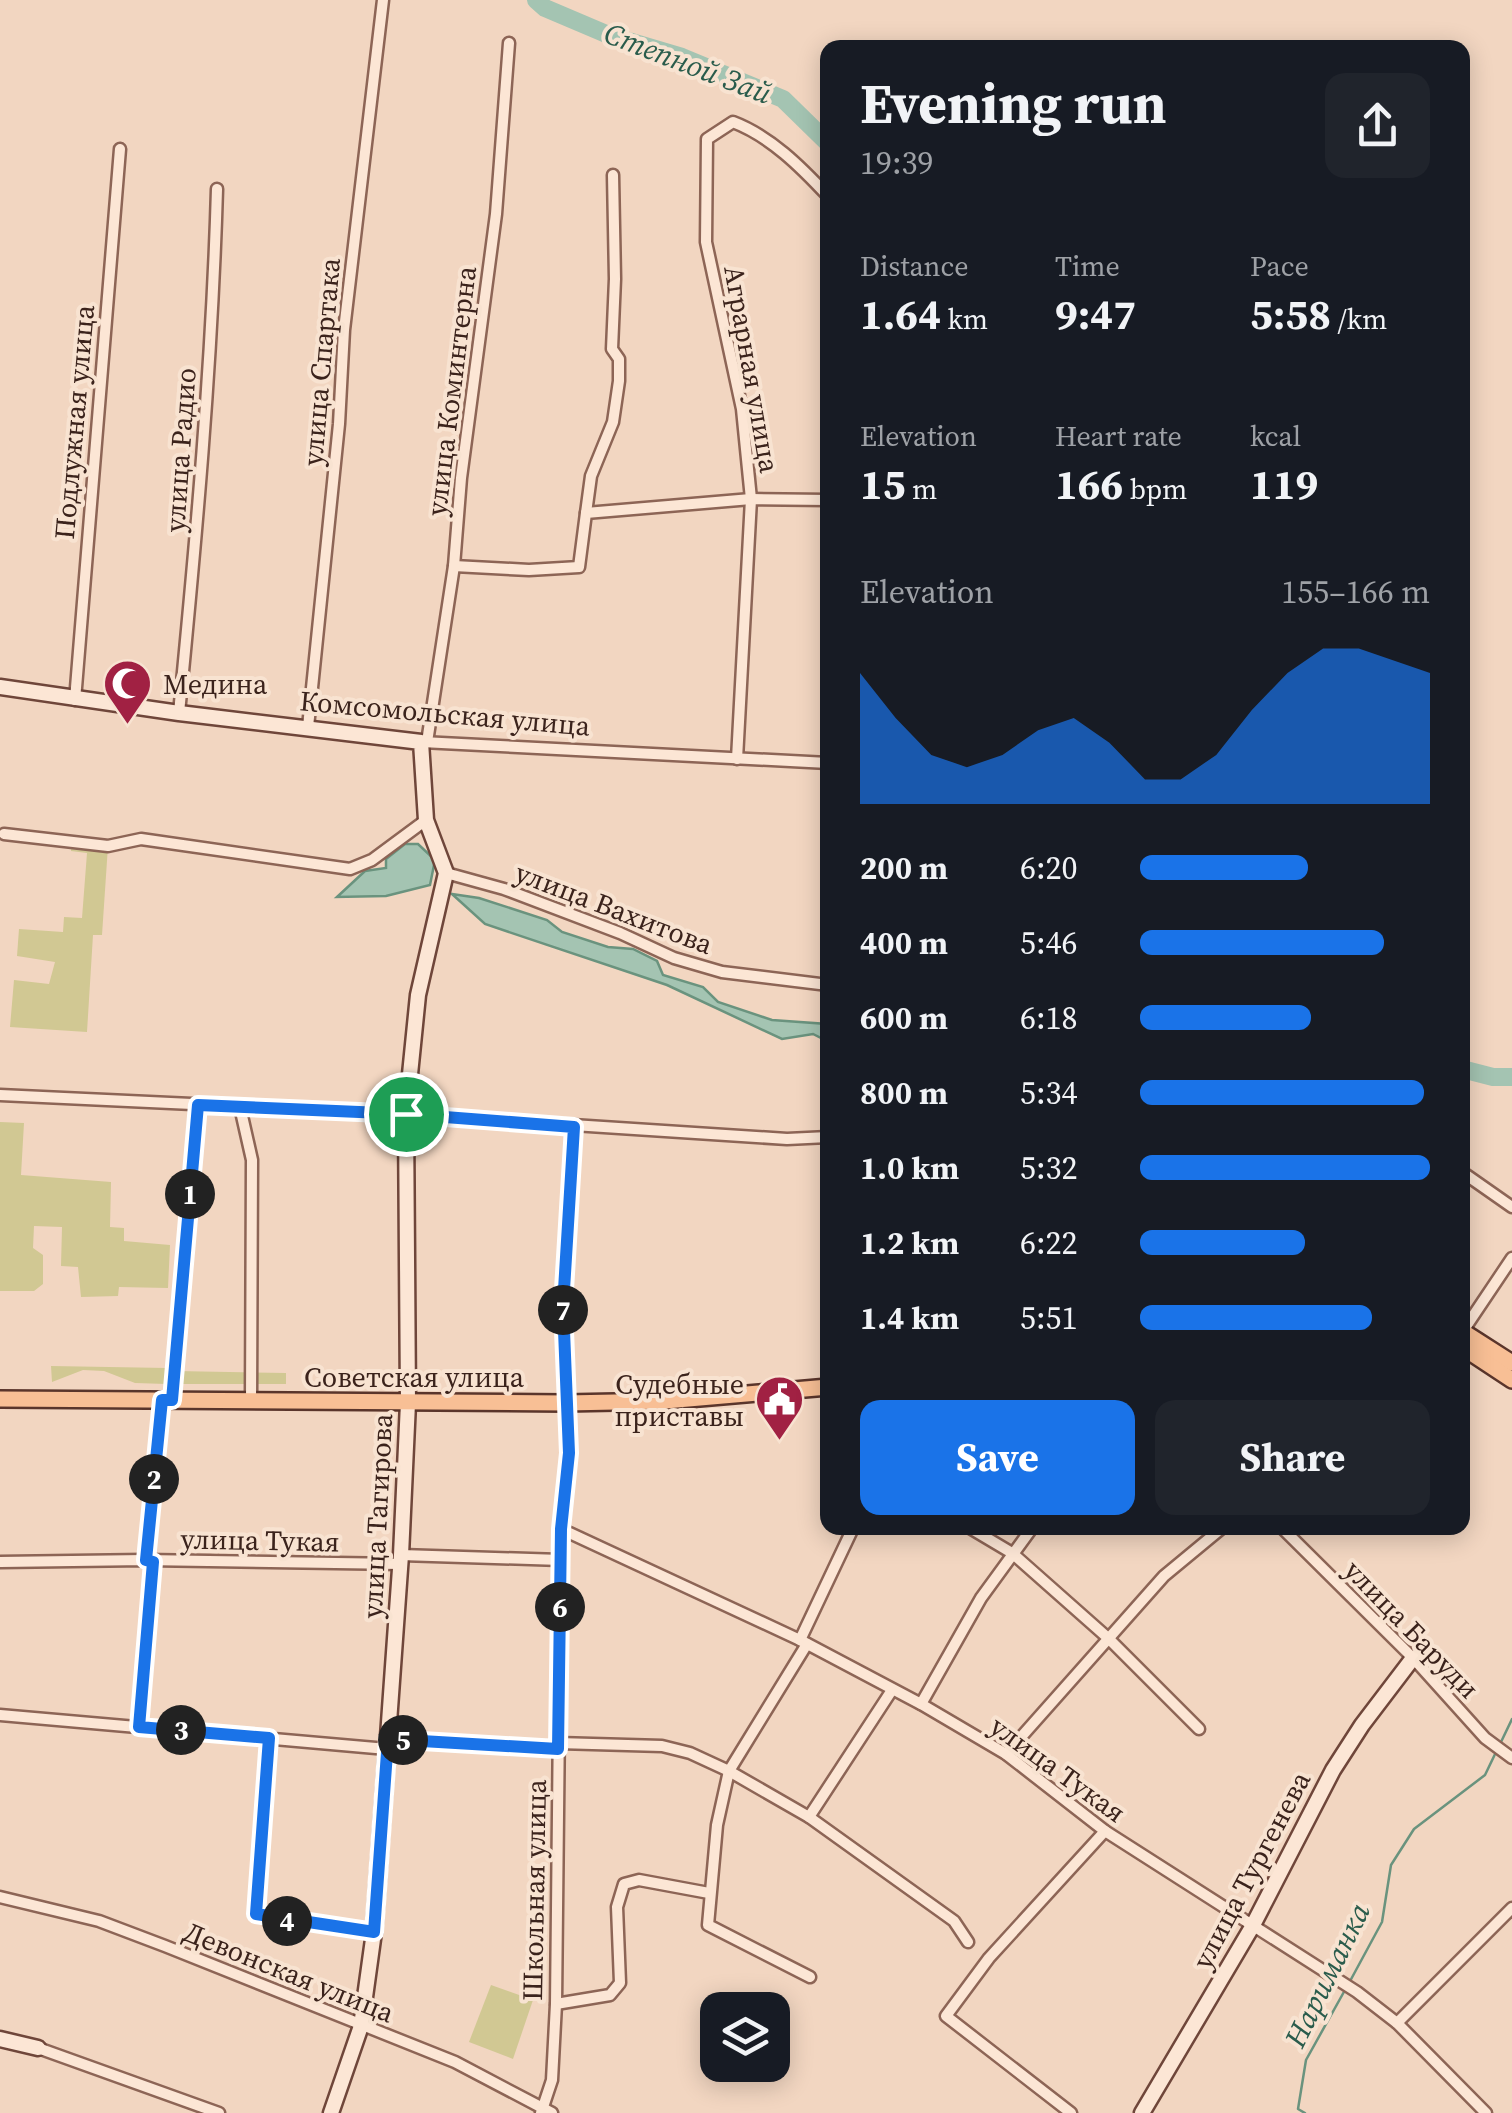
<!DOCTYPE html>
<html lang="en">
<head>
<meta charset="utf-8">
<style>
	body { margin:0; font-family:"Source Serif 4",serif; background:#20242c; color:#f1f3f6; height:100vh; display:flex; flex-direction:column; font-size:38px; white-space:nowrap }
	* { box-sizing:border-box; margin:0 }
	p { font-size:32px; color:#9ea1a6 }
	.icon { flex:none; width:55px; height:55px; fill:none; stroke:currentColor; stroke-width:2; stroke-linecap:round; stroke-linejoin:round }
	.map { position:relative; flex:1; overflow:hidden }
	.side { position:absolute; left:820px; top:40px; width:650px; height:1495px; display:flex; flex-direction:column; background:#171b24; border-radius:20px; box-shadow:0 5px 25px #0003 }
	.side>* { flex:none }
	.fabs { position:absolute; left:700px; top:1992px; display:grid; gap:20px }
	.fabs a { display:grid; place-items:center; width:90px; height:90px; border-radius:20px; background:#171b24; box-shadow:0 5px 25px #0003; font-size:50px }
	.pin { position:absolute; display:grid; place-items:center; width:85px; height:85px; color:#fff; margin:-42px; border:5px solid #fff; border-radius:50%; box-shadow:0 2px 10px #0007 }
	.km { position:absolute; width:50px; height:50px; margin:-25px; border-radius:50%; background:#222; color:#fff; font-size:28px; line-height:50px; text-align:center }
	.round { display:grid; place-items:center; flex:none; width:105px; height:105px; border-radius:20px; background:#20242c }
	.head { display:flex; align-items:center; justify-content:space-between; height:170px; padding:0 40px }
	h1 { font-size:55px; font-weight:700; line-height:75px }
	.figures { display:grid; grid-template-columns:repeat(3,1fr); gap:15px; height:170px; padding:10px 40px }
	.figures div { display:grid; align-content:center }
	.figures b { font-size:42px; font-weight:700 }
	.figures small { font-size:28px; font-weight:400 }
	.figures p { font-size:28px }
	.chart { height:280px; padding:20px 40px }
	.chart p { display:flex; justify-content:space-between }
	.chart svg { width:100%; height:180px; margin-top:10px; fill:#1a73e8; opacity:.7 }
	.primary-button { display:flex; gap:20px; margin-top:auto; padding:20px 40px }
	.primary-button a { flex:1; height:115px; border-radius:20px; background:#1a73e8; color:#fff; font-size:40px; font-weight:700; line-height:115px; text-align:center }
	.primary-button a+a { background:#20242c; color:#f1f3f6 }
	ul { padding:0 40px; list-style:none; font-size:32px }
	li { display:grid; grid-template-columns:160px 120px 1fr; align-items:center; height:75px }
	li i { height:25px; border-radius:12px; background:#1a73e8 }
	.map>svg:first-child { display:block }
</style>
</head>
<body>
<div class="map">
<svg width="1512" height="2113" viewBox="0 0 1512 2113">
	<rect width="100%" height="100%" fill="#f2d6c1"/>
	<!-- green -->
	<g fill="#d1c893">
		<path d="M15,835L108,846L102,935H93L87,1032L10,1027L14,980L49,984L55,962L17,956L19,929L63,932L64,917L82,918L87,853L71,851V846L15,842Z"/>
		<path d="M0,1122L24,1123L21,1175L111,1182L110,1227L124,1228V1241L170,1245L168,1288L119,1287L118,1296L81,1297L78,1267L61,1266L62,1227L34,1226L33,1248L43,1255V1284L34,1291H0Z"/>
		<path d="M51,1366L167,1368L166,1384L135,1383L104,1371L83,1370L52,1382Z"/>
		<path d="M175,1371L286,1373V1384H174Z"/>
		<path d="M491,1985L533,2000L513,2059L469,2042Z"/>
	</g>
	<!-- water -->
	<g fill="#a4c4b2" stroke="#6a937e" stroke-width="2.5">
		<path d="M405,844H418L435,860L430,885L386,896L337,897L365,871L386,868V859Z"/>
		<path d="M452,894L479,898L547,920L562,932L608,947L633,949L657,961L663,975L703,987L718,1002L772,1020L827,1024V1041L813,1034L782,1039L667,985L485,924Z"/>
	</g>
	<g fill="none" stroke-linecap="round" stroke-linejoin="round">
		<!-- stream -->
		<g stroke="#6a937e" stroke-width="2.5">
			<path d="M1501,1742L1512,1719"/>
			<path d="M1349,1983L1382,1922L1391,1865L1414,1829L1485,1775L1497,1750"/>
			<path d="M1305,2113L1298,2109L1306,2060L1345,1990"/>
		</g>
		<!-- river -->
		<g stroke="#a4c4b2" stroke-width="18">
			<path d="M536,0L545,8L611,36L682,57L783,99L828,143"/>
			<path d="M1462,1069L1493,1077H1512"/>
		</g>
		<defs>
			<g id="street">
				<path d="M586,513L591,476L613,422L619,381V359L612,349L615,279L613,175"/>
				<path d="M454,566L529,570L579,567L586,513L751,499L828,500"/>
				<path d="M75,700L120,149"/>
				<path d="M179,713C196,539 212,365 217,189"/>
				<path d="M308,727L339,424L344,330L383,0"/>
				<path d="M422,742L828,763"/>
				<path d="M427,742L454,566L461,478L496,214L509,43"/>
				<path d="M737,759L751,499L742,409L706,242L707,139L733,122C770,136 801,167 828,196"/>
				<path d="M4,834L108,846L141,839L350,869L372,860L426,820"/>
				<path d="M446,873L504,889L620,933L674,958L722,972L828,985"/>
				<path d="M0,1095L406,1114L787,1139L828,1137"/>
				<path d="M240,1107L252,1160L251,1402"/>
				<path d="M1462,1172L1512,1207"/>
				<path d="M1463,1331L1512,1258"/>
				<path d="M172,1400L198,1105"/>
				<path d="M970,1528L1012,1553L1108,1638L1199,1729"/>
				<path d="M1282,1528L1413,1658L1485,1738L1512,1758"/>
				<path d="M561,1529L800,1640L921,1704L1006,1754L1105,1831L1357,1992L1397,2023L1486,2113"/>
				<path d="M401,1555L561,1560"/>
				<path d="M145,1560L162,1400"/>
				<path d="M0,1562L145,1560L401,1564"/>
				<path d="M800,1640L853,1528"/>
				<path d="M807,1644L729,1771L717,1825L708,1925L810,1977"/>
				<path d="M921,1704L981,1598L1032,1528"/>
				<path d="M0,1715L387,1749"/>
				<path d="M139,1727L153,1561"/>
				<path d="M269,1738L256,1915L374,1932"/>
				<path d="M388,1739L558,1749"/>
				<path d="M558,1743L662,1746L690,1753L729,1771L809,1817L954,1921L968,1942"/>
				<path d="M1006,1754L1164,1576L1222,1528"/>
				<path d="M809,1817L892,1690"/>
				<path d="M0,1897L99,1921L165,1946L455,2062L552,2113"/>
				<path d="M556,2004L610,1995L620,1983L617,1907L624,1884L639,1880L709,1893"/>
				<path d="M1397,2023L1512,1908"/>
				<path d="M38,2048L219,2113"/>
				<path d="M541,2113L552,2080L556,2004L561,1529L569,1453L563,1306L574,1127"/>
				<path d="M1071,2113L946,2016L989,1958L1105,1831"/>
			</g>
			<g id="secondary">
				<path d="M0,687L179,713L421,742L426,820L446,873L418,995L406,1114L408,1403L401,1555L374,1932L361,2026L331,2113"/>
				<path d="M0,2039L38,2048"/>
				<path d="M1142,2113L1252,1927L1333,1770L1362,1725L1413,1658"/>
			</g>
			<g id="primary">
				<path d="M1462,1331L1512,1363"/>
				<path d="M1462,1347L1512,1380"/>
				<path d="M0,1399L566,1403L665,1401L828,1387"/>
			</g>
		</defs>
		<!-- street casing -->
		<use href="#street" stroke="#8d6556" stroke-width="15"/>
		<!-- secondary casing -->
		<use href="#secondary" stroke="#6f463a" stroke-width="19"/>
		<!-- primary casing -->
		<use href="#primary" stroke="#5a352b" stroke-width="20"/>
		<!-- street -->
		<use href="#street" stroke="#fce6d5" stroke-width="10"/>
		<!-- secondary -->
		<use href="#secondary" stroke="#fce6d5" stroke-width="14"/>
		<!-- primary -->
		<use href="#primary" stroke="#f8bf95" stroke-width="15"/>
	</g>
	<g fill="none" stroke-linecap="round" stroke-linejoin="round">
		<defs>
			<path id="route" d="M198,1105L406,1114L574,1127L563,1306L569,1453L561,1529L558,1749L388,1739L374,1932L256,1914L269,1738L139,1727L153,1562L146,1560L162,1400H172Z"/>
		</defs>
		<!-- route casing -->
		<use href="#route" stroke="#fff" stroke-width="20"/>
		<!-- route -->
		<use href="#route" stroke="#1a73e8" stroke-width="12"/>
	</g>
	<!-- icons -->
	<defs>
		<symbol id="mosque-pin" viewBox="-11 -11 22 30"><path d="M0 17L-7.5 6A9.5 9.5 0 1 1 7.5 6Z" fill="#a12143" stroke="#f8e3d1"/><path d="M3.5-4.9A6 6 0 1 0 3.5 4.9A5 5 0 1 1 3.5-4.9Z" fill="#fff"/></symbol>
		<symbol id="civic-pin" viewBox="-11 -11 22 30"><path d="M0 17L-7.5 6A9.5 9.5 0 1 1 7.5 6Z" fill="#a12143" stroke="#f8e3d1"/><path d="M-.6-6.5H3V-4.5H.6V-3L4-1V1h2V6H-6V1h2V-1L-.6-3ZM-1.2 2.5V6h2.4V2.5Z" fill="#fff"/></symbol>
	</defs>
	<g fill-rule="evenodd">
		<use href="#mosque-pin" x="100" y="656" width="55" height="75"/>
		<use href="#civic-pin" x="752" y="1372" width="55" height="75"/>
	</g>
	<g text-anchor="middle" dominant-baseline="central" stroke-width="8" stroke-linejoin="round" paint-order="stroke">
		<!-- street labels -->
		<g font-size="28" fill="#3b231c" stroke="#f8e3d1">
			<text transform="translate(321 362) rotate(-85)">улица Спартака</text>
			<text transform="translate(752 369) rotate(80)">Аграрная улица</text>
			<text transform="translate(451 391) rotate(-83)">улица Коминтерна</text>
			<text transform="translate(74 422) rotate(-85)">Подлужная улица</text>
			<text transform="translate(180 450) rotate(-86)">улица Радио</text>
			<text transform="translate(445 713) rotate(5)">Комсомольская улица</text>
			<text transform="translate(614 908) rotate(21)">улица Вахитова</text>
			<text x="414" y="1377">Советская улица</text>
			<text transform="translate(377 1516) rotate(-87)">улица Тагирова</text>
			<text transform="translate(260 1540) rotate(1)">улица Тукая</text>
			<text transform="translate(1412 1629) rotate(46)">улица Баруди</text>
			<text transform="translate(1058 1769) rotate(36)">улица Тукая</text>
			<text transform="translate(1251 1870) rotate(-62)">улица Тургенева</text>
			<text transform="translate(534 1890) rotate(-89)">Школьная улица</text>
			<text transform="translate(289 1972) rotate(22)">Девонская улица</text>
		</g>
		<!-- poi labels -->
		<g font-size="28" fill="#3b231c" stroke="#f8e3d1" text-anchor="start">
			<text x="163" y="684">Медина</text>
			<text x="744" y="1384" text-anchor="end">Судебные<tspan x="744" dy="32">приставы</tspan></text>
		</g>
		<!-- water labels -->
		<g font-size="30" font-style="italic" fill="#2a5c4c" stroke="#f8e3d1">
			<text transform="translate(688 63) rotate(21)">Степной Зай</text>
			<text transform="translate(1327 1975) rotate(-64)">Нариманка</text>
		</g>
	</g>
</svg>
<div class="fabs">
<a><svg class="icon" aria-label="layers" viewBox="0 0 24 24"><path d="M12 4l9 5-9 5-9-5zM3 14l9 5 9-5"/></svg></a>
</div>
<div class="pin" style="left:406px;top:1114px;background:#1e9e55"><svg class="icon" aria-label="arrive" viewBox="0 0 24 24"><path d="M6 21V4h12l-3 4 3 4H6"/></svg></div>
<b class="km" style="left:190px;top:1194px">1</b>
<b class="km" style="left:154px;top:1479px">2</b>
<b class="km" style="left:181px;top:1730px">3</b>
<b class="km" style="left:287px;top:1921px">4</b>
<b class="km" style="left:403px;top:1740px">5</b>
<b class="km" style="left:560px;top:1607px">6</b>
<b class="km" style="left:563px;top:1310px">7</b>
<section class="side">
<div class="head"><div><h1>Evening run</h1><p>19:39</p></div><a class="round"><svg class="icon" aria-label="share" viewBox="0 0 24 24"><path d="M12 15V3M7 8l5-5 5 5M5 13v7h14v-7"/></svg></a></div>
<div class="figures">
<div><p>Distance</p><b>1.64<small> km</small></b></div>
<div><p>Time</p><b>9:47</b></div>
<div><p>Pace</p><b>5:58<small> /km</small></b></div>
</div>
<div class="figures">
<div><p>Elevation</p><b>15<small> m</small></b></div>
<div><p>Heart rate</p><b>166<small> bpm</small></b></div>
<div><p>kcal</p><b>119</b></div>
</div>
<div class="chart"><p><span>Elevation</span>155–166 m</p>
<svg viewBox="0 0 160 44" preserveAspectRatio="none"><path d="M0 44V12L10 23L20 32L30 35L40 32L50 26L60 23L70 29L80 38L90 38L100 32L110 21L120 12L130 6L140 6L150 9L160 12V44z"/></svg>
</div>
<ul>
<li><b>200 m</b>6:20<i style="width:58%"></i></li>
<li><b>400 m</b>5:46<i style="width:84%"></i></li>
<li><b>600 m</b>6:18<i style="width:59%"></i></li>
<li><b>800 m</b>5:34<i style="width:98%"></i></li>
<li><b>1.0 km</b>5:32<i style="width:100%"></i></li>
<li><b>1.2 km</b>6:22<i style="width:57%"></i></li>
<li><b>1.4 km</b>5:51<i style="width:80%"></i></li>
</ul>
<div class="primary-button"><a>Save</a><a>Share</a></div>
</section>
</div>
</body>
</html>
